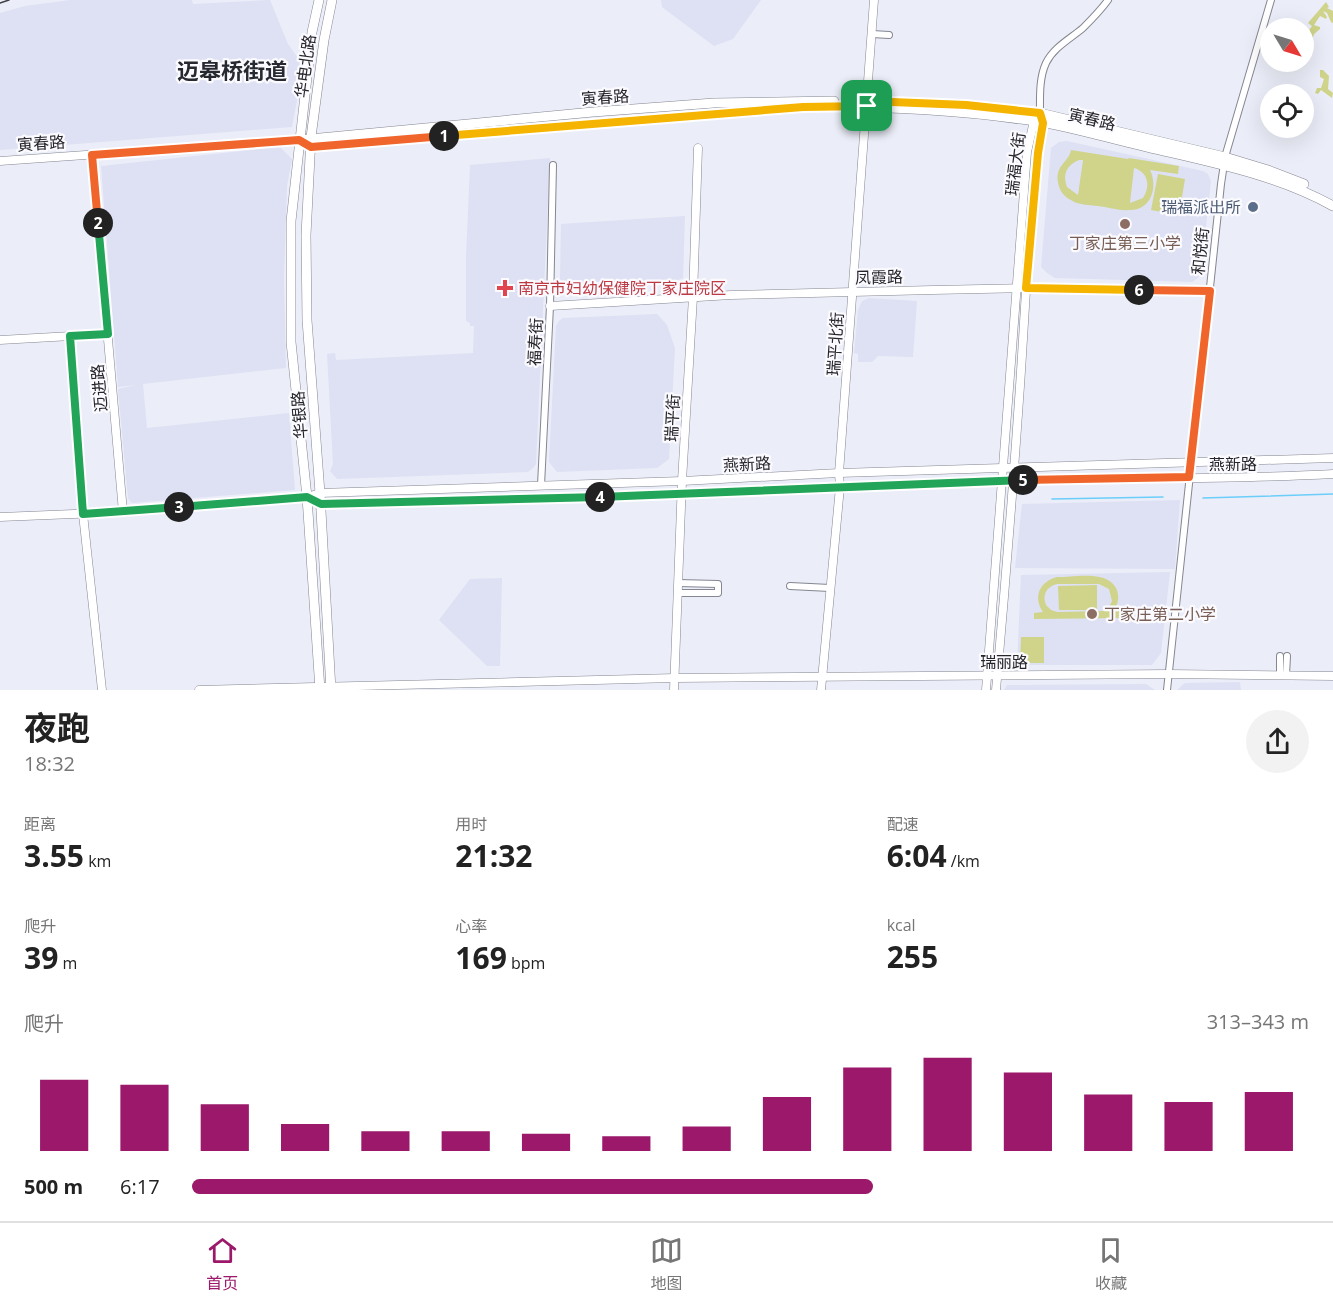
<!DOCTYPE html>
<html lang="zh">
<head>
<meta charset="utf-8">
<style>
	body { margin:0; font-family:"Open Sans","Noto Sans SC",sans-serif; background:#f2f2f2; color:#222; height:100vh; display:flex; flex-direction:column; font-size:22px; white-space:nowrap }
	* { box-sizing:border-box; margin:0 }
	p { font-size:20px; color:#767676 }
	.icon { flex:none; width:33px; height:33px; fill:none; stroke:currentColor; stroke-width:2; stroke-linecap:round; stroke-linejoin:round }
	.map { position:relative; height:690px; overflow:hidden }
	.details { display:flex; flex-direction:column; background:#fff; flex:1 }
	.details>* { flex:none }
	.needle { width:39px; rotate:128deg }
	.fabs { position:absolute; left:1260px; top:18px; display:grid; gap:12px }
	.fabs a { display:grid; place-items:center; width:54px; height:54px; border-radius:50%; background:#fff; box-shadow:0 6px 24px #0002; font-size:30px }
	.pin { position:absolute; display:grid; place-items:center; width:51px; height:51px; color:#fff; margin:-26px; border-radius:12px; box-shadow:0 3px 9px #0006 }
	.km { position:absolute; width:30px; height:30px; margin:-15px; border-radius:50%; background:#222; color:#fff; font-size:16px; line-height:30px; text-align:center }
	.round { display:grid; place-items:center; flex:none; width:63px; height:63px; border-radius:32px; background:#f2f2f2 }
	.headline { display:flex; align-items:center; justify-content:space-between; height:102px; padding:0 24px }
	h1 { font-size:33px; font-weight:700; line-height:45px }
	.metrics { display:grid; grid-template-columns:repeat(3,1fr); gap:9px; height:102px; padding:6px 24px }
	.metrics div { display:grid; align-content:center }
	.metrics b { font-size:30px; font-weight:700 }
	.metrics small { font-size:16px; font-weight:400 }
	.metrics p { font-size:16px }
	.chart { height:168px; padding:12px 24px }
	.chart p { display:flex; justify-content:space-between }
	.chart svg { width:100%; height:108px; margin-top:6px; stroke:#9b186a; stroke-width:6 }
	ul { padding:0 24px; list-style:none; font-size:20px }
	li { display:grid; grid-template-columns:96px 72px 1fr; align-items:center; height:45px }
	li i { height:15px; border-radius:8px; background:#9b186a }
	.tabs { display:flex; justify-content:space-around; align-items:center; height:84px; border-top:2px solid #e0e0e0; background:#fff; font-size:16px; color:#767676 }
	.tabs a { display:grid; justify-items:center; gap:3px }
	.tabs .selected { color:#9b186a }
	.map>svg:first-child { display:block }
</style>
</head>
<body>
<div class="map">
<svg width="1333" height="690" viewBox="0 0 1333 690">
	<rect width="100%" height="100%" fill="#ebedf8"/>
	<!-- built -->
	<g fill="#dee1f3">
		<path d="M70,0H192L193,4L270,0L288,44L300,61L298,95L292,127L0,150V13L25,6Z"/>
		<path d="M661,0H761L733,39L714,46L662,7Z"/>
		<path d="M1067,141L1203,171L1208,174L1211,181L1201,272L1198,278L1192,282L1055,278L1047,273L1041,267L1051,148L1059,142Z"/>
		<path d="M280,147L292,159L287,186L284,278L286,368L143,384L147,428L289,413L295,490L132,503L128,498L118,389L136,385L118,387L101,166Z"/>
		<path d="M550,158L536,464L533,468L528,472L337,479L330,471L333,464L327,354L335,353L336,360L473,353L474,326H470V323L466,321V256L470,165Z"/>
		<path d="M685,216L683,278L676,281L567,288L560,279L561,224Z"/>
		<path d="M869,298L917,301L913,357L878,356L872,362H858V354L854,353L858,310L862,301Z"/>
		<path d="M657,314L667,325L675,348L669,459L657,468L557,472L549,462L556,326L559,321L563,318Z"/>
		<path d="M1180,500L1175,569L1015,568L1022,504Z"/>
		<path d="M1170,572L1161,653L1152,665H1017L1021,575Z"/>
		<path d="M502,578L500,666H487L439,620L470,579Z"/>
		<path d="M1240,682L1241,690H1177L1185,683Z"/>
		<path d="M1146,684L1155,690H1004L1007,685Z"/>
	</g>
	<!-- green -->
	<g fill="#cfd48a" fill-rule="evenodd">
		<path d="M1326,2L1329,7L1327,8L1333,11V23L1331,22L1327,13L1323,11L1327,17L1326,19L1320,16L1314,25L1320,27V29L1314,34L1311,43H1304V40L1306,41L1308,38L1305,36L1312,26L1308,23Z"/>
		<path d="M1320,70H1323L1329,76L1328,89L1333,93L1332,98L1321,90L1318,94L1315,93L1317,88H1321L1324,79L1320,77Z"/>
		<path d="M1071,150L1128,159L1129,158L1179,166L1178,174L1150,170C1158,186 1152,210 1130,210C1119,211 1108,207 1098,206C1089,205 1078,205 1071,200C1064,197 1059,190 1058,182C1055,165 1069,162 1071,150ZM1079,160H1083L1078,195L1067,187C1062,174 1067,165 1079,160ZM1134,168C1148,172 1151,186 1143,198L1130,203Z"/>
		<path d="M1158,174L1185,179L1179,215L1151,210Z"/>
		<path d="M1057,577C1074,577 1107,570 1116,588C1120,596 1118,604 1114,611H1125V618L1034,619V613L1043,612C1033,597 1039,582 1057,577ZM1057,584H1099L1109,589L1112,601L1109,607L1103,611L1057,612L1051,610L1046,605C1042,595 1046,587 1057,584Z"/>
		<path d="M1097,585V610H1059L1058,586Z"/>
		<path d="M1021,637H1044V663H1020Z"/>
	</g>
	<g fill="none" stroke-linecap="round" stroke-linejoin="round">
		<!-- stream -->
		<g stroke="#6bcefa" stroke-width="1.5">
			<path d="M1203,498L1333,494"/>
			<path d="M1052,499L1163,497"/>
		</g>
		<defs>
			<g id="minor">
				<path d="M872,34L889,35"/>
				<path d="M1040,113C1040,97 1039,78 1046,63C1054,47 1070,39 1083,28C1092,19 1101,10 1108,0"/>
				<path d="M541,485L550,306L553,165"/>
				<path d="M790,586L830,588"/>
				<path d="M678,593H718V584L678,583"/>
				<path d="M1280,675V656"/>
				<path d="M1286,675L1287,656"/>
				<path d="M1167,690L1221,184L1225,157L1271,0"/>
			</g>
			<g id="tertiary">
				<path d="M92,155L123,512"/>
				<path d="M0,161L299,140"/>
				<path d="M550,306L731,295L933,290L1026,288L1210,291"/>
				<path d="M70,336L83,514L102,690"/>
				<path d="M0,340L107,334"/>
				<path d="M307,497L321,504C552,500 782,488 1013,481C1119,477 1226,480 1333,474"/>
				<path d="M0,517L123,512L307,497L320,493L682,481L839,473L1333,458"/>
				<path d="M199,690L675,678L1169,674L1333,676"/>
				<path d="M674,690L682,481L693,297L698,148"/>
				<path d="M821,690L840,487L839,473L874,0"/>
				<path d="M986,690L1027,152L1034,121L1038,117"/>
				<path d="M996,690C1005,589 1013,487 1020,386C1026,298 1029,209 1043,123L1041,118"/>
			</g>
			<g id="secondary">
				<path d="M319,0L312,32L291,221V342L307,497L320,690"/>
				<path d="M893,102L966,105L1040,113L1225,157L1268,170L1304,184"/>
				<path d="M299,140L311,147L803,107C882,106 962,110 1040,122C1076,128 1111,139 1147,147C1210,162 1275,174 1333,206"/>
				<path d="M299,140L593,112L714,103L834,101"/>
				<path d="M331,690L320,493L307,320L306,235L311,137L324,40L332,0"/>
			</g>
		</defs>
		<!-- minor casing -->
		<use href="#minor" stroke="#848690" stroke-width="8"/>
		<!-- tertiary casing -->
		<use href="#tertiary" stroke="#848690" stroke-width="9"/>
		<!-- secondary casing -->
		<use href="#secondary" stroke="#848690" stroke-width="10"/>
		<!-- minor -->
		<use href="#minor" stroke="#fff" stroke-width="6"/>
		<!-- tertiary -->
		<use href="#tertiary" stroke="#fff" stroke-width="8"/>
		<!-- secondary -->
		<use href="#secondary" stroke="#fff" stroke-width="9"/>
		<!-- rail -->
		<path stroke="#3f3f44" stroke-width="1.5" d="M0,3L9,0"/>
	</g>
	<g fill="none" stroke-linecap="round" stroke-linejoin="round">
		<defs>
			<path id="split-1" d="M444,136L803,107L867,106"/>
			<path id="split-2" d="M98,223L92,155L299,140L311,147L444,136"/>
			<path id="split-3" d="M98,223L108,334L70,336L83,514L179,507"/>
			<path id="split-4" d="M179,507L307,497L321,504L600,497"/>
			<path id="split-5" d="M600,497L1023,480"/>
			<path id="split-6" d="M1023,480L1189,477L1210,291L1139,290"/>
			<path id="split-7" d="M867,106V101L966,105L1040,113L1043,123L1038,153L1026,288L1139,290"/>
		</defs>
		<!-- split-1 casing -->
		<use href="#split-1" stroke="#fff" stroke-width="12"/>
		<!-- split-2 casing -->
		<use href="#split-2" stroke="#fff" stroke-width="12"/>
		<!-- split-3 casing -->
		<use href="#split-3" stroke="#fff" stroke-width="12"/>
		<!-- split-4 casing -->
		<use href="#split-4" stroke="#fff" stroke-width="12"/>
		<!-- split-5 casing -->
		<use href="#split-5" stroke="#fff" stroke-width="12"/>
		<!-- split-6 casing -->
		<use href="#split-6" stroke="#fff" stroke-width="12"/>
		<!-- split-7 casing -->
		<use href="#split-7" stroke="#fff" stroke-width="12"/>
		<!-- split-1 -->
		<use href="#split-1" stroke="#f5b400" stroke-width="8"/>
		<!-- split-2 -->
		<use href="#split-2" stroke="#f0652b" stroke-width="8"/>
		<!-- split-3 -->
		<use href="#split-3" stroke="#22a559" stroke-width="8"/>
		<!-- split-4 -->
		<use href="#split-4" stroke="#22a559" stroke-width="8"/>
		<!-- split-5 -->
		<use href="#split-5" stroke="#22a559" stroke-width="8"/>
		<!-- split-6 -->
		<use href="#split-6" stroke="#f0652b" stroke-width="8"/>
		<!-- split-7 -->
		<use href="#split-7" stroke="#f5b400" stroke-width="8"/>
	</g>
	<!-- markers -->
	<circle fill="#5c6f8a" stroke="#fafaff" stroke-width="2" cx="1253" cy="207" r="6"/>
	<g fill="#8d6e63" stroke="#fafaff" stroke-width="2">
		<circle cx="1125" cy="224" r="6"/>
		<circle cx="1092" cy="614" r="6"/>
	</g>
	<path fill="#e0444e" stroke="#fafaff" stroke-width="2" d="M502 279h6v6h6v6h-6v6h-6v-6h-6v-6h6z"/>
	<g text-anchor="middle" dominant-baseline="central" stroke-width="4.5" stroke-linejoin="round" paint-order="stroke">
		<!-- street labels -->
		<g font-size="16" fill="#26262a" stroke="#fafaff">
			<text transform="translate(305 66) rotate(-82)">华电北路</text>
			<text transform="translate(605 97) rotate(-4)">寅春路</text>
			<text transform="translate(1092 119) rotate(13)">寅春路</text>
			<text transform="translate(41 143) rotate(-4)">寅春路</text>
			<text transform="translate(1015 164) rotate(-83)">瑞福大街</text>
			<text transform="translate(1200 251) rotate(-84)">和悦街</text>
			<text transform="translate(879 277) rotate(-1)">凤霞路</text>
			<text transform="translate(535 342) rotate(-87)">福寿街</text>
			<text transform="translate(835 344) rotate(-86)">瑞平北街</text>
			<text transform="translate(99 388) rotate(-95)">迈进路</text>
			<text transform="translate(299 415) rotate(-94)">华银路</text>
			<text transform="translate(672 418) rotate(-87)">瑞平街</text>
			<text transform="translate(747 464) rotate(-3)">燕新路</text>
			<text x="1233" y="464">燕新路</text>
			<text x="1004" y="662">瑞丽路</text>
		</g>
		<!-- service labels -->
		<g font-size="16" fill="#4e5e75" stroke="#fafaff" text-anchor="end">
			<text x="1241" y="207">瑞福派出所</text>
		</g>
		<!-- education labels -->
		<g font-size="16" fill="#785e54" stroke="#fafaff">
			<text x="1125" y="243">丁家庄第三小学</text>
			<text x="1104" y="614" text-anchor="start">丁家庄第二小学</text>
		</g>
		<!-- health labels -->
		<g font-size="16" fill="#be3a42" stroke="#fafaff" text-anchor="start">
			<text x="518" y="288">南京市妇幼保健院丁家庄院区</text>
		</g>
		<!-- district labels -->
		<g font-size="22" font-weight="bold" fill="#272931" stroke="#fafaff">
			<text x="232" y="70">迈皋桥街道</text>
		</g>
	</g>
</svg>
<div class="fabs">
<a><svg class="needle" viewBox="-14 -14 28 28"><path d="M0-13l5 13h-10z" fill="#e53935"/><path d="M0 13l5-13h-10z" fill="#767676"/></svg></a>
<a><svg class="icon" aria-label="locate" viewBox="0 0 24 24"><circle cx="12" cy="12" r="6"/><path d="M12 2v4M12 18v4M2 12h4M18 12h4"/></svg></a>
</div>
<div class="pin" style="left:867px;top:106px;background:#1e9e55"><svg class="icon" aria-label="arrive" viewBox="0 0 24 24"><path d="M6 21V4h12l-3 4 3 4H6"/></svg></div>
<b class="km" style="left:444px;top:136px">1</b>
<b class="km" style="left:98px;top:223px">2</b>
<b class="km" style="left:179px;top:507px">3</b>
<b class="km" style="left:600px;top:497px">4</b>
<b class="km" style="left:1023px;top:480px">5</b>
<b class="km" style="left:1139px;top:290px">6</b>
</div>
<section class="details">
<div class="headline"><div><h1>夜跑</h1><p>18:32</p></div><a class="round"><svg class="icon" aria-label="share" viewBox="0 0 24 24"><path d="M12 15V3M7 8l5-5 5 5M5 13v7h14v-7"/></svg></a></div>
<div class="metrics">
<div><p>距离</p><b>3.55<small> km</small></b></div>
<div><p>用时</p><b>21:32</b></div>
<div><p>配速</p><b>6:04<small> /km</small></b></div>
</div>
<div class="metrics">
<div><p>爬升</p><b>39<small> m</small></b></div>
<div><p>心率</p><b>169<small> bpm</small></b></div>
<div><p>kcal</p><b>255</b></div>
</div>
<div class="chart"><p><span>爬升</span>313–343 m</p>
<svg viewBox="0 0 160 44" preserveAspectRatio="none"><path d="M5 44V15M15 44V17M25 44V25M35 44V33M45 44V36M55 44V36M65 44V37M75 44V38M85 44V34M95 44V22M105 44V10M115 44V6M125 44V12M135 44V21M145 44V24M155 44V20"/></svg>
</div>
<ul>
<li><b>500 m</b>6:17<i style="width:61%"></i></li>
</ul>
</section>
<nav class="tabs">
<a class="selected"><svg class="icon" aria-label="home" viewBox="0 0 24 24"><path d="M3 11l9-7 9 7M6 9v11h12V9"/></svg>首页</a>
<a><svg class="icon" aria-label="map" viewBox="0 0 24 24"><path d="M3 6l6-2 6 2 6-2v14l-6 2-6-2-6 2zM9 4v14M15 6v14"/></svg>地图</a>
<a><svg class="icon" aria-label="saved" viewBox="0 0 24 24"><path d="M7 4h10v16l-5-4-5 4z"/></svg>收藏</a>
</nav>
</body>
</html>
